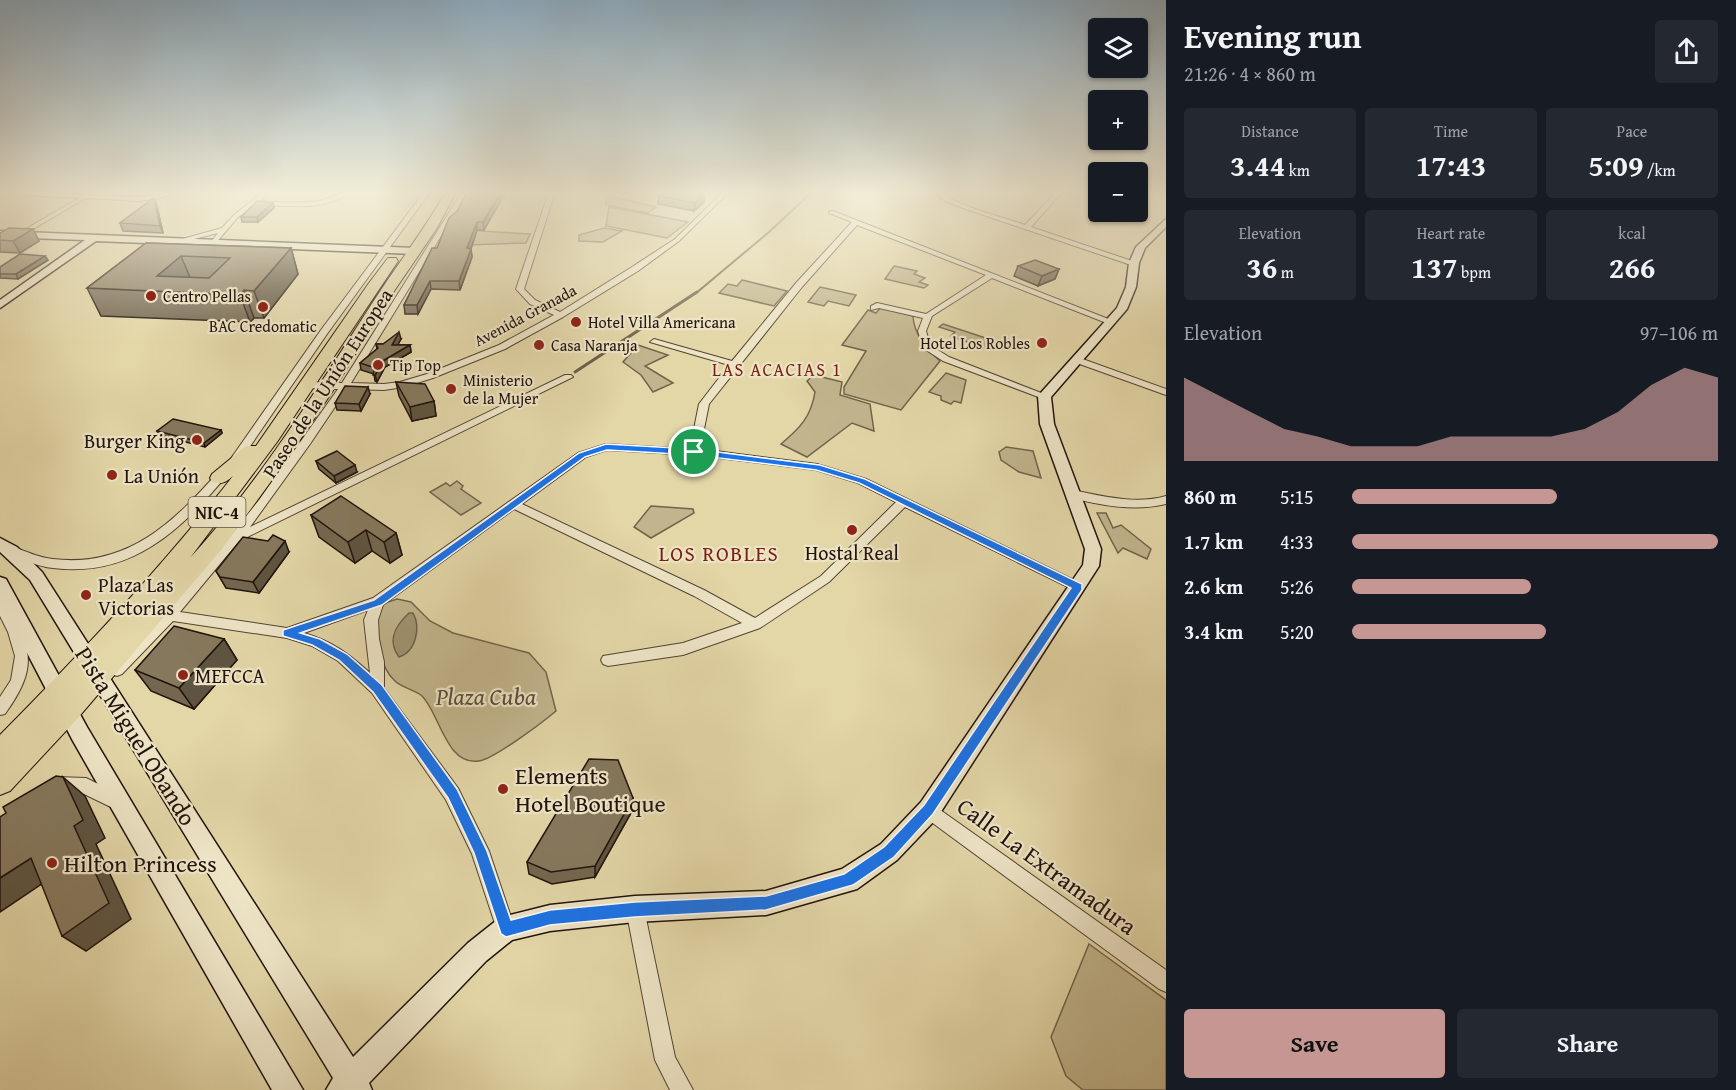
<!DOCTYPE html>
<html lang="en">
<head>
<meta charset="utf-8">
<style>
	body { margin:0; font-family:"Gentium Book Plus",serif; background:#242831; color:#f1f3f6; height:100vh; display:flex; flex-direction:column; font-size:22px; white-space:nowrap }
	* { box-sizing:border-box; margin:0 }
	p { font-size:20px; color:#9ea1a6 }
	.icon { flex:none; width:33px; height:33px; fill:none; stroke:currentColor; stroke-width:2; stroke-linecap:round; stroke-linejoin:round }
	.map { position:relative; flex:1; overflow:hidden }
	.sheet { display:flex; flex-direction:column; background:#171b24; width:570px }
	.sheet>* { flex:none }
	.fabs { position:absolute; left:1088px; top:18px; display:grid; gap:12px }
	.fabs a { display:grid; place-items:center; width:60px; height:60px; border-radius:6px; background:#171b24; box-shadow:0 2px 4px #0004; font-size:30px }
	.pin { position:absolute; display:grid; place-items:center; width:51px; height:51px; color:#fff; margin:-26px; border:3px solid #fff; border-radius:50%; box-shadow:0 2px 6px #0007 }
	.round { display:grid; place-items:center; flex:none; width:63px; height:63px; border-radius:6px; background:#242831 }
	.summary { display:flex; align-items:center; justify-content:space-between; height:102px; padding:0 18px }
	h1 { font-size:33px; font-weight:700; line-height:45px }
	.metrics { display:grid; grid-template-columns:repeat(3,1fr); gap:9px; height:102px; padding:6px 18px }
	.metrics div { display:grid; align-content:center; border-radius:6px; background:#242831; text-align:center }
	.metrics b { font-size:30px; font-weight:700 }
	.metrics small { font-size:16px; font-weight:400 }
	.metrics p { font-size:16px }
	.chart { height:168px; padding:12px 18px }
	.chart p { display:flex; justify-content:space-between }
	.chart svg { width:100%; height:108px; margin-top:6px; fill:#c59692; opacity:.7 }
	.action { display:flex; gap:12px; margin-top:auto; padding:12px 18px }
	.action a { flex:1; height:69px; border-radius:6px; background:#c59692; color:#111; font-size:24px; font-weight:700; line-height:69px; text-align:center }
	.action a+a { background:#242831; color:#f1f3f6 }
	ul { padding:0 18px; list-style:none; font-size:20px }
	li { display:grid; grid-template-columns:96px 72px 1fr; align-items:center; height:45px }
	li i { height:15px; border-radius:8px; background:#c59692 }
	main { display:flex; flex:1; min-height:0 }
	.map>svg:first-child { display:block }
</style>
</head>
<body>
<main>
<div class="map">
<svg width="1166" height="1090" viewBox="0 0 1166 1090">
	<rect width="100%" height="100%" fill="#e3d6a7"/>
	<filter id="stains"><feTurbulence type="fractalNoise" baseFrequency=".00333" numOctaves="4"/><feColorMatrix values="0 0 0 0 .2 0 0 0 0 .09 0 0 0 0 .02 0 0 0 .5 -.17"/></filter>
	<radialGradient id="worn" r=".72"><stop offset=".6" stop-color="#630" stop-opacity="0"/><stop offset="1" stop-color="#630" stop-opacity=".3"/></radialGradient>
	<!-- green -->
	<g fill="#c2b58d" stroke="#72644c" stroke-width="1.5">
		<path d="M606,195L656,207L648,213L606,205Z"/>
		<path d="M609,207L688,222L667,238L606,226Z"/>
		<path d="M604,228L622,231L603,242L579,241V235Z"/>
		<path d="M447,229L530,234L526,243L439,246Z"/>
		<path d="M894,266L917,271L914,274L925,278L919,282L928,285L924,288L885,279Z"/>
		<path d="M742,280L787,291L774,306L719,293L728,284L737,286Z"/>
		<path d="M820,287L856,295L849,306L828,301L824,306L808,302Z"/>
		<path d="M881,307L913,316C914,335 926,349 940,361L901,410L844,394V387L866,351L842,345L868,310L876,313Z"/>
		<path d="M943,324L998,342L989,350L951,336L955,332L939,327Z"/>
		<path d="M638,345L668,355L645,366L673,383L653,392L641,375L623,362Z"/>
		<path d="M946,373L966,380L961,403L954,401L951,404L941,400V396L929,392Z"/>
		<path d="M814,375L842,382L840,395L870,404L874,431L852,423L807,457L781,444C800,428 811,417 815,392L807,381Z"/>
		<path d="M1006,447L1033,451L1041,478L1019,472L1001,460L999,452Z"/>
		<path d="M457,481L463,486L461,489L481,503L461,515L430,492L446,483L450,486Z"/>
		<path d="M651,506L693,509L694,513L651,538L634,527Z"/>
		<path d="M1097,513H1106L1113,528L1121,525L1151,549L1147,559L1123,548L1118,553Z"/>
		<path d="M397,599L411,602L430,621L453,633L529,653L546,672L556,711C543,722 494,759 479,761C446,766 440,714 422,696C414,689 401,688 394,680C382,669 373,637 374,620C375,615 379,609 382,604Z"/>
		<path d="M1089,944L1166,1000V1090H1083L1066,1076L1051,1037Z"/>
	</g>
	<!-- water -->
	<path fill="#a19472" stroke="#6e6049" stroke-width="1.5" d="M409,613H413C421,627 416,652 399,657C386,640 396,625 409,613Z"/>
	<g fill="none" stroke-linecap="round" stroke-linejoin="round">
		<!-- stream-far1 -->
		<path stroke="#6e6049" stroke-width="2" d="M695,294L769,232L812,192"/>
		<!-- stream -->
		<path stroke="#6e6049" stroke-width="3" d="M575,372L697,292"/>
		<defs>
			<g id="street">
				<path d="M3,192L138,197L181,192L156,199L138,201L86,198L21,236L18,234L19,233L79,198L6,194Z"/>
				<path d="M263,192H270L260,201C279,202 299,204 319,201C330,199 340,192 351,192C324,212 287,206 256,204L238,217L215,244L210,243L218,233L178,243L175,241L222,228L234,215Z"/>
				<path d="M424,192H430L327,334L240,461H232L231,459L232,457L321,330Z"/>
				<path d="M462,192H468L351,383L384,384L400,382L427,374L499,345L554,315L530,304L516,289L549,192H555L524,289L535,300L560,312L632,267L675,239L723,192H729L679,241L638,271L563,317L505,349L433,378L404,387L384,390L347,389L310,444L250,527L565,375H571L573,377L239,541L180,612L287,628L373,598L578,453L606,444L690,449L699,404L729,365L650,342L654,339L732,361L796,283L852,222L829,213V211H833L1116,322L1109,324L992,278L932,316L926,331L930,345L949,357L1049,396L1044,399L1041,398L943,361L923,348L918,331L923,318L879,308L871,310V306L877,303L926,314L986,275L857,225L802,287L709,404L700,449L817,464L866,479L1082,584L1084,587L1082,590H1074L905,507L829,582L760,628L683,655L608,666L603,664L601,660L603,656L683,643L742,623L694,596L514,509L383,605L378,620L379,639L384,662V688L458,788L489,851L515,929L513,936L506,938L499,936L472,854L446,800L372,693L338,661L312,646L287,638L173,621L122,674L117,676L112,674L110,670L213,558L259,500L338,389L305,388L300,385L305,382L342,383ZM607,450L694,455L816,470L858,483L896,502L821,576L755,618L704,590L522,504L586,457ZM368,610L364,620L370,673C349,654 332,641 304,633Z"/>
				<path d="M936,192H942C950,204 1009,219 1025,225L1056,192H1062L1031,227L1138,263L1131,265L957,206L940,198Z"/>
				<path d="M1077,357L1166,389V395L1074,362L1073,360Z"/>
				<path d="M224,469L229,472L228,474C181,530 132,578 53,568C38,567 23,559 9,554L7,551L13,547C26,551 39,558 53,559C128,568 174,522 220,470Z"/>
				<path d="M1072,490C1103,496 1135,505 1166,496V504C1134,512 1099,505 1068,497L1066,494L1068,491Z"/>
				<path d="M0,599L5,600C32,648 39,667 5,714L0,715V697L11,680L15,656L8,632L0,616Z"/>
				<path d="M57,777L86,778L125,797L127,803L125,809L119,811L84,794L57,793L51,790L49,785L51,780Z"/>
				<path d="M929,802L1166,970V992L1159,989L923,816L921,810L923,804Z"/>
				<path d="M635,900L641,903L644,909L675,1057L693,1090H670L655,1060L626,909L629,903Z"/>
			</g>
			<g id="secondary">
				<path d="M1166,219V227L1145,248L1139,263L1136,287L1127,309L1051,397L1054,424L1101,549L1099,566L937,818L897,860L857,889L766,915L635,922L550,931L512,940L486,961L369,1083L372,1090H326L333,1078L30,580L0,552V538L17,547L42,572L353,1057L468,943L497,920L506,916L550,905L635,896L766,891L842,869L881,844L921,802L1083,565L1085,549L1040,424L1038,396L1117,308L1126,287L1129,263L1136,247Z"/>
				<path d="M0,231L415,248L420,251L415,254L96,241L0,308V300L85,240L0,237Z"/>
				<path d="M0,577L6,579L87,727L303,1090H272L73,741L0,601Z"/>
			</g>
			<path id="highway" d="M446,192H456L437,228L388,300L336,386L288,458L221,550L77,719L10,791L0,795V735C82,652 162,567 233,476C226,482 222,485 212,482L210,478L212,474L246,446H256L369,283L388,258H396L398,261L277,442L190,558C261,480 316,390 373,302C397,265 424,230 446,192Z"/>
		</defs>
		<!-- street casing -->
		<use href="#street" stroke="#524433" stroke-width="2"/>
		<!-- secondary casing -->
		<use href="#secondary" stroke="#21130c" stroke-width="3"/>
		<!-- highway casing -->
		<use href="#highway" stroke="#21130c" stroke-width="2"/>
		<!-- street -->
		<use href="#street" fill="#ede4c6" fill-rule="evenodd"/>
		<!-- secondary -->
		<use href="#secondary" fill="#ede4c6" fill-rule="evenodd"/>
		<!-- highway -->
		<use href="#highway" fill="#e3d6a7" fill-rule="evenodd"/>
	</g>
	<!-- wall -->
	<g fill="#736750" stroke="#21130c" stroke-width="1.5">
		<path d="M705,194L704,202L694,211L658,204L659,196Z"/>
		<path d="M504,195L484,230H477L471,249L472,257L460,290L431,289L418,314H405L404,305L437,248Z"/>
		<path d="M154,198L157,206L163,233L123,231L120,223Z"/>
		<path d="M273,203L274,208L258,222H242L241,217Z"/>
		<path d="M33,229L39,241L20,253L0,252V233Z"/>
		<path d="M146,243L291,248L298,274L264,318H254L250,322L101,316L87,288Z"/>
		<path d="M48,260L18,279L0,278V267Z"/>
		<path d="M1018,266L1059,269L1055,279L1038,286L1014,276Z"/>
		<path d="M401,339L397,345H410L411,352L385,367L377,382L375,381L374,374L361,370L360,363L377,349L376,344H383Z"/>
		<path d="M396,382L434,401L436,416L412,421L399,396Z"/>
		<path d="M370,394L361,411L337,410L335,403Z"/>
		<path d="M221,430L222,433L205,447L159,435L157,431Z"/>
		<path d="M316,461L357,472L336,483L319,469Z"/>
		<path d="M311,515L396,533L402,555L390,563L372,551L355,563L319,537Z"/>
		<path d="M289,552L259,593L226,588L216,571Z"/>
		<path d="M224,639L237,660L194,709L151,691L135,670Z"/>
		<path d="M633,798L632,811L595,877L552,884L529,874L527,862Z"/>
	</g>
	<!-- shaded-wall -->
	<g fill="#5e5441" stroke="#21130c" stroke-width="1.5">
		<path d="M501,192H503L504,195L484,230L483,222Z"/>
		<path d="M705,194L704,202L694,211L695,203Z"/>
		<path d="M154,198L157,206L163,233L160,226Z"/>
		<path d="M273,203L274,208L258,222L257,217Z"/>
		<path d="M477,222V230L468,257L467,248Z"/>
		<path d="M33,229L39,241L20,253L13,241Z"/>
		<path d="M291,248L298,274L264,318L254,291Z"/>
		<path d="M471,249L472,257L460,290L459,281Z"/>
		<path d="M45,256L48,260L18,279L16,274Z"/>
		<path d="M181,256L192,282L157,276Z"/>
		<path d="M1059,269L1055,279L1038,286L1042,276Z"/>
		<path d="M430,281L431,289L418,314L417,305Z"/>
		<path d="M244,290L254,318L250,322L240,295Z"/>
		<path d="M399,332L401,339L394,352L392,345Z"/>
		<path d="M410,345L411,352L385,367L377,382L375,375L384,360Z"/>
		<path d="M368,387L370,394L361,411L359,404Z"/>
		<path d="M434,401L436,416L412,421L410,407Z"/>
		<path d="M221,430L222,433L205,447L204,443Z"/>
		<path d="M355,465L357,472L336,483L334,476Z"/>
		<path d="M366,530L372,551L355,563L348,542Z"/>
		<path d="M396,533L402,555L390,563L384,542Z"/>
		<path d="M285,541L289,552L259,593L253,582Z"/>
		<path d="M224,639L237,660L194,709L179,688Z"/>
		<path d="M63,777L85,796L105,838L96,844L131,919L86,951L62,936L74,826Z"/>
		<path d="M633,798L632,811L595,877V866Z"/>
		<path d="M31,858L55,875L0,912V878Z"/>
	</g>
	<!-- building -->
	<g fill="#86785d" stroke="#21130c" stroke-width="1.5" fill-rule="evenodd">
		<path d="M467,192H501L483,222H477L467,248L471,249L459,281H430L417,305H404L432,248H437L449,218L457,211Z"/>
		<path d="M669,192H700L705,194L695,203L659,196Z"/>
		<path d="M154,198L160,226L120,223Z"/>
		<path d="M257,201L273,203L257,217H241Z"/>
		<path d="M9,228L33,229L13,241L0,240V233Z"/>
		<path d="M146,243L291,248L254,291L244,290L240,295L87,288ZM181,256L230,258L209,278L157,276Z"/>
		<path d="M20,254L45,256L16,274H0V267Z"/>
		<path d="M1035,260L1059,269L1042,276L1018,266Z"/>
		<path d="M399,332L392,345H410L384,360L375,375H373L375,365L372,367L360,363L378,348L376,344H383Z"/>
		<path d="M396,382L425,384L434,401L410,407Z"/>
		<path d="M345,386L368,387L359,404L335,403Z"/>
		<path d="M173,419L221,430L204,443L157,431Z"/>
		<path d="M337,451L355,465L334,476L316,461Z"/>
		<path d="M341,496L396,533L384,542L366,530L348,542L311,515Z"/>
		<path d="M273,535L285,541L253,582L220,577L216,571L243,537L268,541Z"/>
		<path d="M174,626L224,639L179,688L135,670Z"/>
		<path d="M589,759L618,760L633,798L595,866L551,872L527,862Z"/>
		<path d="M56,776L63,777L83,820L74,826L109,903L62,936L31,858L0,878V817L6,813L3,807Z"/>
	</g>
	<!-- sky -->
	<linearGradient id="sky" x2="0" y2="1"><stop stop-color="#8ba7b9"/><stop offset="0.56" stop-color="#f2edd7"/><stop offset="1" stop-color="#f2edd7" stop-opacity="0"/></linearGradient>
	<rect width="1166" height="344" fill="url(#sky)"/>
	<!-- route -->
	<path fill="#1a73e8" stroke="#fff" stroke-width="1.5" fill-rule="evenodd" d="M606,444L694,449L820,465L865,479L1082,584V590L933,814L894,857L853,885L766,910L635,917L550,925L506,937L501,934L474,853L448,798L373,692L339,660L312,645L283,636V630L374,600L579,453ZM607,450L694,455L816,470L859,483L1071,588L924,805L884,847L844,874L766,896L635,902L550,910L511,920L487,851L457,789L382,685L347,654L320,639L300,633L382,605L585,457Z"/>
	<!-- markers -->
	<g fill="#8f2418" stroke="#ede4c6" stroke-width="2">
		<circle cx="151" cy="296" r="6"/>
		<circle cx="263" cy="307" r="6"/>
		<circle cx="576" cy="322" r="6"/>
		<circle cx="1042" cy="343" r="6"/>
		<circle cx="539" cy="345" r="6"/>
		<circle cx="378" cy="365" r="6"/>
		<circle cx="451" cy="389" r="6"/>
		<circle cx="197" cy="440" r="6"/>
		<circle cx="112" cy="475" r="6"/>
		<circle cx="852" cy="530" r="6"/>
		<circle cx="86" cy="595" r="6"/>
		<circle cx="183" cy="675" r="6"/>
		<circle cx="503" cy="789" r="6"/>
		<circle cx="52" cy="863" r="6"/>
	</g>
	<g text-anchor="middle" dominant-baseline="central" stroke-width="4.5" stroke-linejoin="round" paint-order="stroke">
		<!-- far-poi labels -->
		<g font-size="16" fill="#21130c" stroke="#ede4c6" text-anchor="start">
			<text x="163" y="296">Centro Pellas</text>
			<text x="588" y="322">Hotel Villa Americana</text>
			<text x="263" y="326" text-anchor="middle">BAC Credomatic</text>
			<text x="1030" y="343" text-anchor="end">Hotel Los Robles</text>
			<text x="551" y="345">Casa Naranja</text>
			<text x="390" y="365">Tip Top</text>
			<text x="463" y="380">Ministerio<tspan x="463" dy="18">de la Mujer</tspan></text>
		</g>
		<!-- far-street labels -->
		<g font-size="16" fill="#21130c" stroke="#ede4c6">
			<text transform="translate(525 315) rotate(-28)">Avenida Granada</text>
		</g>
		<!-- far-neighbourhood labels -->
		<g font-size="18" letter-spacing="1.5" fill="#7a1f14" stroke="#ede4c6">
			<text x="777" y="369">LAS ACACIAS 1</text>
		</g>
		<!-- shield labels -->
		<rect fill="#ede4c6" stroke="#5e5244" stroke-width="1.5" x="188.5" y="497" width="57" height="30" rx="4.5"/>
		<g font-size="18" font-weight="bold" fill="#21130c">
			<text x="217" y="512">NIC-4</text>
		</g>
		<!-- street labels -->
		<g font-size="20" fill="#21130c" stroke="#ede4c6">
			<text transform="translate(327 383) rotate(-57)">Paseo de la Unión Europea</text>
		</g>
		<!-- poi labels -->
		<g font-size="20" fill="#21130c" stroke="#ede4c6" text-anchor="start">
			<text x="185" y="440" text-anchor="end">Burger King</text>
			<text x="124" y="475">La Unión</text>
			<text x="852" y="552" text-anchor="middle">Hostal Real</text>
			<text x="98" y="584">Plaza Las<tspan x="98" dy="23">Victorias</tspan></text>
			<text x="195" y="675">MEFCCA</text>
		</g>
		<!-- neighbourhood labels -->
		<g font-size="21" letter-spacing="1.5" fill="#7a1f14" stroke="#ede4c6">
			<text x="719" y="553">LOS ROBLES</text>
		</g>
		<!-- near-park labels -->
		<g font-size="24" font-style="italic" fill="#594c39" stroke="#ede4c6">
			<text x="486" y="696">Plaza Cuba</text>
		</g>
		<!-- near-street labels -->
		<g font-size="24" fill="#21130c" stroke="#ede4c6">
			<text transform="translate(136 736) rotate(58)">Pista Miguel Obando</text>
			<text transform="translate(1047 866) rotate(36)">Calle La Extramadura</text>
		</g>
		<!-- near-poi labels -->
		<g font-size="24" fill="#21130c" stroke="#ede4c6" text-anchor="start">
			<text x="515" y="775">Elements<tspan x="515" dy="28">Hotel Boutique</tspan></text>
			<text x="64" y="863">Hilton Princess</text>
		</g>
	</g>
	<rect width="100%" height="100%" filter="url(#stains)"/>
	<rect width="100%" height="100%" fill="url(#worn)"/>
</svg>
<div class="fabs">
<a><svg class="icon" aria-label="layers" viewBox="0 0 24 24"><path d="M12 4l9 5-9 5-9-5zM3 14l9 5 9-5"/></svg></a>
<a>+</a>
<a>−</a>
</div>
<div class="pin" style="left:694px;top:452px;background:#1e9e55"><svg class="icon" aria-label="arrive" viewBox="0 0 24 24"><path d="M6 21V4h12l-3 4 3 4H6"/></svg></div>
</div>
<section class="sheet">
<div class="summary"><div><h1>Evening run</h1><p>21:26 · 4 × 860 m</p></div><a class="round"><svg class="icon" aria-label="share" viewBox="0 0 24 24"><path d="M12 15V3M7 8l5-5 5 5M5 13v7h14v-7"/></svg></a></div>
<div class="metrics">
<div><p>Distance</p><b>3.44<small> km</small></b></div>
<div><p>Time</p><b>17:43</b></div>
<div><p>Pace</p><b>5:09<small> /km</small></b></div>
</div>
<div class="metrics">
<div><p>Elevation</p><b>36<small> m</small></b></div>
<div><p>Heart rate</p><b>137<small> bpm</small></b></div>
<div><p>kcal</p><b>266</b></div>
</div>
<div class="chart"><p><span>Elevation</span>97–106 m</p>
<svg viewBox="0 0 160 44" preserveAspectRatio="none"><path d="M0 44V10L10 17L20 24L30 31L40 34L50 38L60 38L70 38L80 34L90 34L100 34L110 34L120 31L130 24L140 13L150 6L160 10V44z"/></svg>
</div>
<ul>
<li><b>860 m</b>5:15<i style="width:56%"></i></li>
<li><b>1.7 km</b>4:33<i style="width:100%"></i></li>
<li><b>2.6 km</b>5:26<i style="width:49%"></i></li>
<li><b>3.4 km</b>5:20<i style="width:53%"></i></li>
</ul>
<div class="action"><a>Save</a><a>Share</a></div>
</section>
</main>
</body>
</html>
